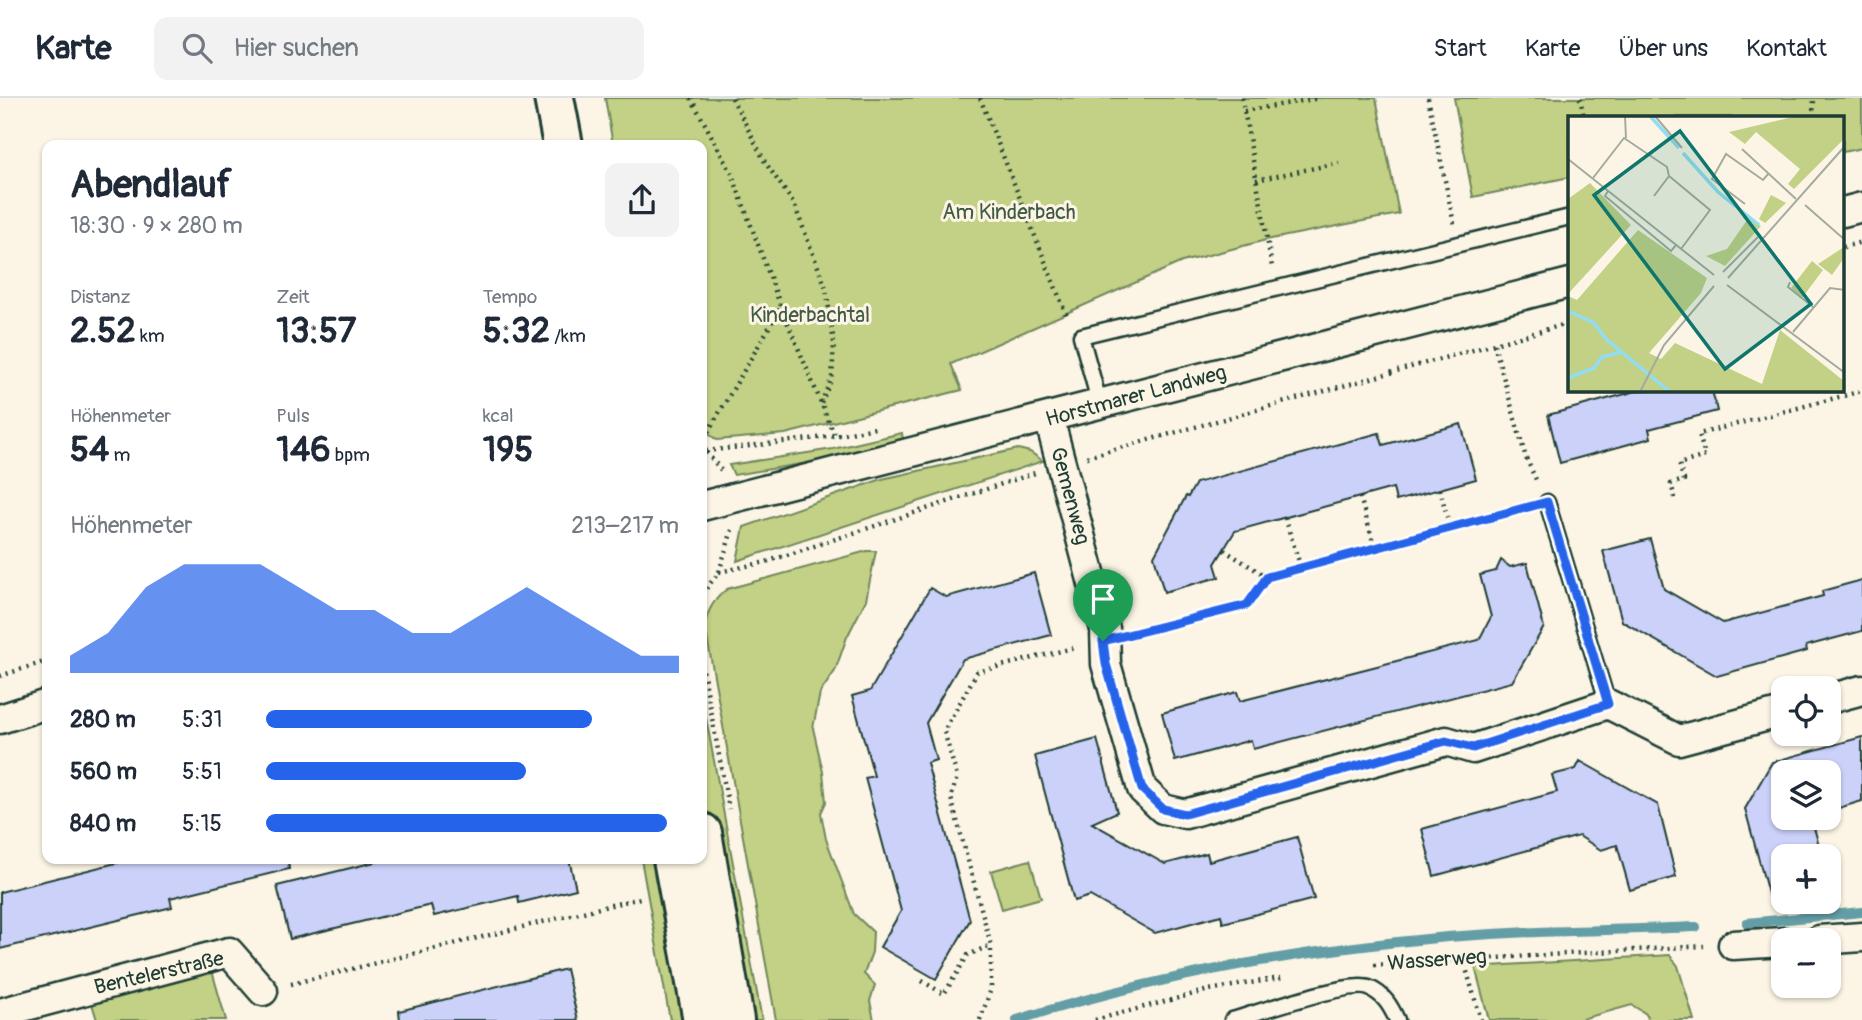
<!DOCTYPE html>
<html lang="de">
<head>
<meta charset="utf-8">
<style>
	body { margin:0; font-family:Pangolin,sans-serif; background:#f2f2f3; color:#1f2937; height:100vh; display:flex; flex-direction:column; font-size:26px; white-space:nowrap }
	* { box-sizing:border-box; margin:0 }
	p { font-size:23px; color:#747a83 }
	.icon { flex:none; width:38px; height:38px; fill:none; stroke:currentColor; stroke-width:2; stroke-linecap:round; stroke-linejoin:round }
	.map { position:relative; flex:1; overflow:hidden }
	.drawer { position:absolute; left:42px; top:42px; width:665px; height:724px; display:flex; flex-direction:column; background:#fff; border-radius:14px; box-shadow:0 2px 5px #0004 }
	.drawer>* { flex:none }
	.controls { position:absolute; left:1771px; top:578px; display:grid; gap:14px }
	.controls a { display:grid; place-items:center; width:70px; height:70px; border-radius:14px; background:#fff; box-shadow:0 2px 5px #0004; font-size:35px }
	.pin { position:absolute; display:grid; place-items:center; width:60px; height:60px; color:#fff; margin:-72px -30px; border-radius:50% 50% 50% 0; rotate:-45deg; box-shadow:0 0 7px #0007 }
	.pin .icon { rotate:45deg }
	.round { display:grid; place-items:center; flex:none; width:74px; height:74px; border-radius:14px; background:#f2f2f3 }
	.summary { display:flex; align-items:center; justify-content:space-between; height:119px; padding:0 28px }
	h1 { font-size:38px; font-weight:700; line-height:52px }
	.figures { display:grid; grid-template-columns:repeat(3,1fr); gap:10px; height:119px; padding:7px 28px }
	.figures div { display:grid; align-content:center }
	.figures b { font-size:35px; font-weight:700 }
	.figures small { font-size:19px; font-weight:400 }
	.figures p { font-size:19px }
	.chart { height:196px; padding:14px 28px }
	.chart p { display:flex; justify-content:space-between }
	.chart svg { width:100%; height:126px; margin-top:7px; fill:#2563eb; opacity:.7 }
	ul { padding:0 28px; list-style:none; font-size:23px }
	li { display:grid; grid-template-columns:112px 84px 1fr; align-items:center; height:52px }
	li i { height:18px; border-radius:9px; background:#2563eb }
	header { display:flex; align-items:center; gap:42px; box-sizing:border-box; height:98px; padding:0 35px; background:#fff; border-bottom:2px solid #e0e1e3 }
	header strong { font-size:33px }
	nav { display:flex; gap:38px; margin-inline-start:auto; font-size:24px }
	.search { width:490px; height:63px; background:#f2f2f3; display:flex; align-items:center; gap:18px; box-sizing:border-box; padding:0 24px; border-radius:14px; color:#747a83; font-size:26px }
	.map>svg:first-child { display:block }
</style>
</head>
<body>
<header>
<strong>Karte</strong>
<div class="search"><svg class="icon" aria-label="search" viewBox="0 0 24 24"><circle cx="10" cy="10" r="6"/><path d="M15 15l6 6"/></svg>Hier suchen</div>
<nav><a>Start</a><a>Karte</a><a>Über uns</a><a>Kontakt</a></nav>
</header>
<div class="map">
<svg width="1862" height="922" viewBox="0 0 1862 922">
	<rect width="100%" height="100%" fill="#fcf5e5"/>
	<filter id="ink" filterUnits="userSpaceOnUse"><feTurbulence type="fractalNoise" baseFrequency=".0143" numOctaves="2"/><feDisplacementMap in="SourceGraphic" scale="14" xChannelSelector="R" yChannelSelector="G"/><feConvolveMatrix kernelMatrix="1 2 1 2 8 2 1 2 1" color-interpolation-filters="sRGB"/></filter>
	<g filter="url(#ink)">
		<!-- green -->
		<g fill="#c2d185" stroke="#70875c" stroke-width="2">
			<path d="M605,0H1376L1399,116L1266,142L1182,164L951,266L962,292L785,336L717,342L702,331V47H613Z"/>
			<path d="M1454,0H1862V50L1843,54V19H1570V79L1473,99Z"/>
			<path d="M902,335L903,342L838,360L734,377L729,367L833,351Z"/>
			<path d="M1018,351L1030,354L1043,363L737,463L744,429L882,381Z"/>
			<path d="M867,453H876L866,502L847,539L835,573L820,595L813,630L823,674L826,704L821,715L826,741L854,816L873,834L872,854L864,876L875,887L870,903L874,922H776L705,528C707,512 714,501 727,491Z"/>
			<path d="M702,598L762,922H743L702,695Z"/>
			<path d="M641,761H667L696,922H670Z"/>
			<path d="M1030,762L1041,800L1002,811L991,773Z"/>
			<path d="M1670,857L1678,868L1694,922H1648L1646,916L1632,907L1578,922H1489L1475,869Z"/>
			<path d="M210,866L226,922H97L89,896Z"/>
		</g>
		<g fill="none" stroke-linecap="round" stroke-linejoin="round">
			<!-- stream -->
			<g stroke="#639da5" stroke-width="10">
				<path d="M1747,825L1862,814"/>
				<path d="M1017,922C1150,880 1288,854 1427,841C1516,832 1607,833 1696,829"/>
			</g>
		</g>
		<!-- building -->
		<g fill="#ccd1fa" stroke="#1f3d34" stroke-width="2">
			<path d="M1640,292H1712L1717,313L1649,331L1651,340L1560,365L1548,317Z"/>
			<path d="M1461,326L1476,381L1396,403L1393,390L1235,433L1215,466L1219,479L1164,494L1154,458L1186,398L1188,399L1196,385L1379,335L1383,347Z"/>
			<path d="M1650,441L1664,491L1723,525L1823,498L1822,493L1862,482V533L1806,548L1807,553L1717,578L1622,523L1603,453Z"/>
			<path d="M1501,462L1510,469L1527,465L1544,529L1512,584L1253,651L1251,642L1175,663L1162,615L1237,594L1240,603L1479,542L1491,519L1480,477L1496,473Z"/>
			<path d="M1034,475L1051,537L963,561L926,625L936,662L927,665L970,822L936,881L880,849L901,813L865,680L874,678L852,598L870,593L930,490L946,499Z"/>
			<path d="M1862,639V703L1829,713V674H1783V719H1811L1822,758H1783V795L1769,799L1745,711L1772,664Z"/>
			<path d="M1097,641L1117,714L1092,725L1165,766L1207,755L1209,763L1297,739L1314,801L1223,825L1221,817L1155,835L1090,798L1074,803L1035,658Z"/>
			<path d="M1580,663L1658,707L1676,779L1630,792L1617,747L1601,752L1579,738L1434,778L1422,731L1557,694L1552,677L1576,671Z"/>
			<path d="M132,761H288L289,771L170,800L172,809L0,851V794Z"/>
			<path d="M387,761H569L576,791L519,805L518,798L434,818L431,807L290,841L277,788Z"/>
			<path d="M566,871L578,922H400L399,913Z"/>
		</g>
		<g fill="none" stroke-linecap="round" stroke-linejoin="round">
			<defs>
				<g id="service">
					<path d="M1100,307L1081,238L1570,119"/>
					<path d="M1547,404L1608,606"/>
					<path d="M1232,922C1257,915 1350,882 1369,890C1384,896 1391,909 1397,922"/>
				</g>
				<g id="minor">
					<path d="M1843,114L1862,109"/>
					<path d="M1049,320L1105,531L1106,566L1142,691L1163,711L1185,716L1446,643L1473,651L1608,606L1679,642L1783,614"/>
					<path d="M702,408L1570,185"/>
					<path d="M1829,601L1862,592"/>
					<path d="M0,621L47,606"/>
					<path d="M1819,842L1862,839"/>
					<path d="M1733,847L1783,844"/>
					<path d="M0,915L229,854L263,893"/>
				</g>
				<g id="secondary">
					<path d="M554,0L563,47"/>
					<path d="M702,735L734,922"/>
					<path d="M673,761L703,922"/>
				</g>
			</defs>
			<!-- service casing -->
			<use href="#service" stroke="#1f3d34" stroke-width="19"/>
			<!-- minor casing -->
			<use href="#minor" stroke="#1f3d34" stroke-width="33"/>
			<!-- secondary casing -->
			<use href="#secondary" stroke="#1f3d34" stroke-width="44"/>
			<!-- path -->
			<g stroke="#1f3d34" stroke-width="4.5" stroke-dasharray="2 5" stroke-linecap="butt">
				<path d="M691,0L732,76L781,209L835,338"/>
				<path d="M732,0L765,64L794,106L826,190L834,245L832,280L821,305"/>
				<path d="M980,0L1068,221"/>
				<path d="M1242,0L1272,169"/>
				<path d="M1428,0L1454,126"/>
				<path d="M1580,0L1584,19"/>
				<path d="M1244,13L1320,0"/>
				<path d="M1813,19L1814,0"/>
				<path d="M1256,82L1339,65"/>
				<path d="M1843,149L1862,144"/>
				<path d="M1494,246L1526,360L1538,386"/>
				<path d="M702,337L708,334L781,209"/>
				<path d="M702,349L721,372"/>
				<path d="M706,353L835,338L875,330"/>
				<path d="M1087,359L1570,225"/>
				<path d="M1440,391L1450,430"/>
				<path d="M1360,399L1375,450"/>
				<path d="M1675,400L1671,386L1684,382L1679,366L1705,358L1699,336L1862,293"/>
				<path d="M1285,420L1301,470"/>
				<path d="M1224,452L1267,479"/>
				<path d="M719,474L766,464L1035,375"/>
				<path d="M702,496L719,474L732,432"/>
				<path d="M1133,535L1247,507L1267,479L1525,410"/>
				<path d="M702,566L729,711"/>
				<path d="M0,578L47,563"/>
				<path d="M1463,860L1481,922"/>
				<path d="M1374,867L1704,848"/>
				<path d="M922,883L944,896L968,857L991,847L951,700L957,679L944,633L977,574L1077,549"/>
				<path d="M291,886L644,799"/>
				<path d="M980,922L991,891V848"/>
				<path d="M1095,922L1209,892L1286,879"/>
			</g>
			<!-- service -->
			<use href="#service" stroke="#fcf5e5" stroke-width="14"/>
			<!-- minor -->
			<use href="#minor" stroke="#fcf5e5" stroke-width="28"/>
			<!-- secondary -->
			<use href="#secondary" stroke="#fcf5e5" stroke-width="38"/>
		</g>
	</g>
	<g fill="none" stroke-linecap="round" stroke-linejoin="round" filter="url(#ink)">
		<defs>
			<path id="route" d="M1547,404L1608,606L1473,650L1446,643L1185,716L1163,711L1142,691L1106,566L1103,543L1247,507L1267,479Z"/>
		</defs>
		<!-- route casing -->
		<use href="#route" stroke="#fff" stroke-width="14"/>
		<!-- route -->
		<use href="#route" stroke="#2563eb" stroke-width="9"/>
	</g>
	<g text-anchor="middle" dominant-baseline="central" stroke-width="6" stroke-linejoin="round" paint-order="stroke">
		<!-- park labels -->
		<g font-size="21" fill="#405b44" stroke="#fcf5e5">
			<text x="1009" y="114">Am Kinderbach</text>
			<text x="810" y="217">Kinderbachtal</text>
		</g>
		<!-- street labels -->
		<g font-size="21" fill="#1f3d34" stroke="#fcf5e5">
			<text transform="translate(1136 298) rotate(-15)">Horstmarer Landweg</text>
			<text transform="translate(1070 398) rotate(75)">Gemenweg</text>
			<text transform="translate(1437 862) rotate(-4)">Wasserweg</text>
			<text transform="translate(159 875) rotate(-13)">Bentelerstraße</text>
		</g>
	</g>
	<!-- overview -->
	<g transform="translate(1568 18)">
		<rect width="276" height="276" fill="#fcf5e5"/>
		<path d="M229,0H276L277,22L226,73L220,68L232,53L188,16L177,28L161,16ZM22,67L63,109L0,178V83ZM203,79L218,87L197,107L191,103ZM181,101L193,110L157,150L138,140L159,133ZM70,114L139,162L133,177L81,237L93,243L107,227L194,268L212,214L276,265V276H0V180L9,184ZM276,131V142L264,159L250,148ZM244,145L255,154L234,182L223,172Z" fill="#c2d185"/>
		<path fill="none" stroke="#91ddf1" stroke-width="3.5" d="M82,0L111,32M115,37L150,76L191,109M0,195L26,207L38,223L102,276M0,262L26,252L34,241L53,236"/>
		<path fill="none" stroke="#a4ab9e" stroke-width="2" d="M57,0L58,22M87,0L114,32M174,33L228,83M0,43L146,159M25,62L56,22L99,51L101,60L142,94L113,133M40,75L37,80L103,135L108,129M86,80L101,60M177,88L144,63L158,38L195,64L201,57M237,89L277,124M155,156L190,121M160,162L277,30M222,166L220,171L245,191M159,169L277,257M225,216L262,172L277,174M72,276L96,229L146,170"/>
		<path fill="#0f766e" fill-opacity="0.15" stroke="#0f766e" stroke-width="3.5" d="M112,15L243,188L157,253L26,79Z"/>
		<rect width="276" height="276" fill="none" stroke="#1f3d34" stroke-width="3.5"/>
	</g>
</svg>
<div class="controls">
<a><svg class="icon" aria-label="locate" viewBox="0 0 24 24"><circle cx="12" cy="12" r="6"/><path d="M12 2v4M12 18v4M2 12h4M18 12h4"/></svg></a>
<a><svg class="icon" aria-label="layers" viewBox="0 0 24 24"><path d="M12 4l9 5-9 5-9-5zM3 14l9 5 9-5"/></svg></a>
<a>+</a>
<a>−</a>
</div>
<div class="pin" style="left:1103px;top:543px;background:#1e9e55"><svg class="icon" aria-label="arrive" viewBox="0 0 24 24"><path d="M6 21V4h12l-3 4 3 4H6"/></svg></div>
<section class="drawer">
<div class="summary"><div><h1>Abendlauf</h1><p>18:30 · 9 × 280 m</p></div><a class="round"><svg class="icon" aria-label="share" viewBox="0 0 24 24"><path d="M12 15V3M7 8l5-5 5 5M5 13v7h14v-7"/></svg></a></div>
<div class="figures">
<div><p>Distanz</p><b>2.52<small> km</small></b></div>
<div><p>Zeit</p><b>13:57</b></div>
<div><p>Tempo</p><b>5:32<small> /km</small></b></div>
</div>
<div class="figures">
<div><p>Höhenmeter</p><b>54<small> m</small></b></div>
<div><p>Puls</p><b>146<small> bpm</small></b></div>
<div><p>kcal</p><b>195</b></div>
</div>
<div class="chart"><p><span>Höhenmeter</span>213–217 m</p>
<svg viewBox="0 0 160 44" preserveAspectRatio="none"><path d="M0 44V38L10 30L20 14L30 6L40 6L50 6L60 14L70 22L80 22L90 30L100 30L110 22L120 14L130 22L140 30L150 38L160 38V44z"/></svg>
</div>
<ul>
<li><b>280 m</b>5:31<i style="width:79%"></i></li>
<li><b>560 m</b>5:51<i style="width:63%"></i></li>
<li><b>840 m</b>5:15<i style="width:97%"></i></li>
</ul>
</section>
</div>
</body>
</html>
